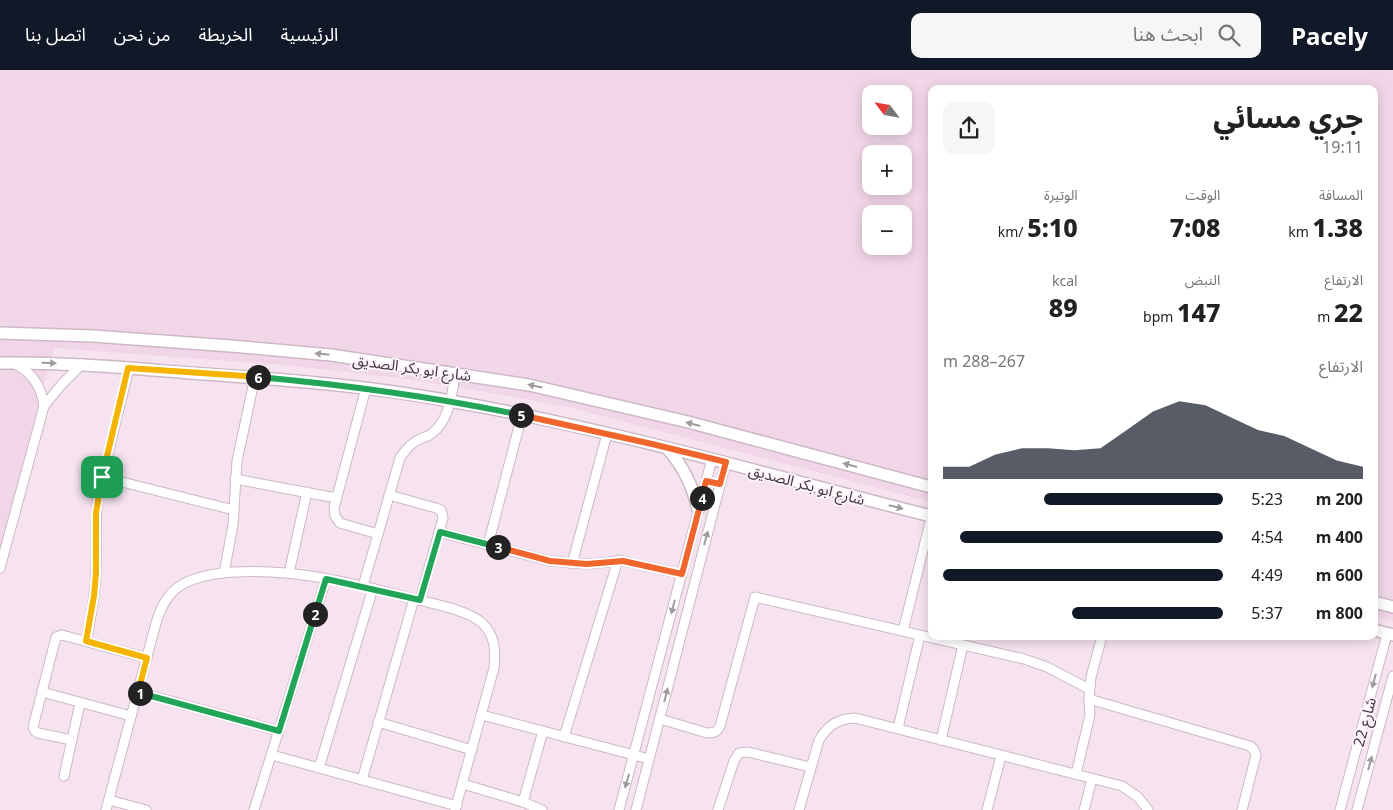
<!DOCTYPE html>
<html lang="ar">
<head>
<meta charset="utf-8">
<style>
	body { margin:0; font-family:"Noto Sans","Noto Sans Arabic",sans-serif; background:#f6f6f6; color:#222; direction:rtl; height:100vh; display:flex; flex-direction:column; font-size:19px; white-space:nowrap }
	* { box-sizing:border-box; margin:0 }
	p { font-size:16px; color:#767676 }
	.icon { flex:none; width:28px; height:28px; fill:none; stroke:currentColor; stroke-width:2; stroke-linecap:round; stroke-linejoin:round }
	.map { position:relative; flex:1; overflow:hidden; direction:ltr }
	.details { position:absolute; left:928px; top:15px; width:450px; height:555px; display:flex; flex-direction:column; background:#fff; border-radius:10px; box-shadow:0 2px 12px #0003; direction:rtl }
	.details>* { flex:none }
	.needle { width:32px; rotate:301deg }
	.tools { position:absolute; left:862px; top:15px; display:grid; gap:10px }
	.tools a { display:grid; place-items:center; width:50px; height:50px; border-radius:10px; background:#fff; box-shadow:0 2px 12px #0003; font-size:25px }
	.pin { position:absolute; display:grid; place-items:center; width:42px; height:42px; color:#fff; margin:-21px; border-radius:10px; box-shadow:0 2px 8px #0006 }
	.km { position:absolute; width:25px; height:25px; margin:-12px; border-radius:50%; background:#222; color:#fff; font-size:14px; line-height:25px; text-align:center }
	.round { display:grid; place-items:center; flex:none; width:52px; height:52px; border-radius:10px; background:#f6f6f6 }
	.headline { display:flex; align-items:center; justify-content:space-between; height:85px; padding:0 15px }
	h1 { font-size:28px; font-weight:800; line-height:38px }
	.figures { display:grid; grid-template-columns:repeat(3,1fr); gap:8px; height:85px; padding:5px 15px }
	.figures div { display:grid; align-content:center }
	.figures b { font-size:25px; font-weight:800 }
	.figures small { font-size:14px; font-weight:400 }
	.figures p { font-size:14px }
	.chart { height:140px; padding:10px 15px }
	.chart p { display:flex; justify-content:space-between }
	.chart svg { width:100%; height:90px; margin-top:5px; fill:#111827; opacity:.7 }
	ul { padding:0 15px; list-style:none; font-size:16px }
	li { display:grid; grid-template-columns:80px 60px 1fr; align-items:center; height:38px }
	li i { height:12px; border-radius:6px; background:#111827 }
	header { display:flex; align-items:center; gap:30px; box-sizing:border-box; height:70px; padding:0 25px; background:#111827; color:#fff }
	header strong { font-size:24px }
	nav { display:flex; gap:28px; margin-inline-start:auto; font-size:18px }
	.search { width:350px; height:45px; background:#f6f6f6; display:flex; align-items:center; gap:12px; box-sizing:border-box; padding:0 18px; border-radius:10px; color:#767676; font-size:19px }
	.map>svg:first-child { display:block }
</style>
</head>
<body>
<header>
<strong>Pacely</strong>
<div class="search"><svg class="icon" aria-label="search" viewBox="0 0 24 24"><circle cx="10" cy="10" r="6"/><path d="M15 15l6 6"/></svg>ابحث هنا</div>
<nav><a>الرئيسية</a><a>الخريطة</a><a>من نحن</a><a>اتصل بنا</a></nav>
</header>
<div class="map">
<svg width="1393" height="740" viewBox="0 0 1393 740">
	<rect width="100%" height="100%" fill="#f7e3f0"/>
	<!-- built -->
	<path fill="#f1d6e8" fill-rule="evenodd" d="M0,0H1393V551L1374,546V19H931V432L568,337L481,321L408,309L283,295L54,278L0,479ZM871,24H904V56H871ZM871,84H904V116H871ZM871,144H904V176H871Z"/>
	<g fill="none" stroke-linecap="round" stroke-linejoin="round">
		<defs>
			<g id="minor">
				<path d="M14,293C32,303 41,315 44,336"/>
				<path d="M366,318L334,438L335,446L340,453L378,464"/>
				<path d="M102,407L234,440"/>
				<path d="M235,409L336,428"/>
				<path d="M389,425L436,438L441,440L443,448L420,530"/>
				<path d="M439,462L550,491L587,494L623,491L682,504"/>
				<path d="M488,475L522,345"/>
				<path d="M572,494L607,364"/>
				<path d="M0,498L44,336L62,314L82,294"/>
				<path d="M224,503L233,455L237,391L255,307"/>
				<path d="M289,503L307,422"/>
				<path d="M363,516L400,388C405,380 411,373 420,369C423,367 428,367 431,364C450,351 451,324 456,303"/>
				<path d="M903,561L931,448"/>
				<path d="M86,571C91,548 95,526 96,502C97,476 95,451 98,425L129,298"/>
				<path d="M42,622L131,646"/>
				<path d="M138,622L279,661"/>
				<path d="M1089,629L1250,676L1254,680L1256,685L1242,740"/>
				<path d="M482,645L649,689"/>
				<path d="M660,649L707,663C714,663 717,662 720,656L755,527L1024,589L1047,597L1089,619"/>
				<path d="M378,652L472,680"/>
				<path d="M898,658L920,565"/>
				<path d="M564,667L618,490"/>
				<path d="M72,670L38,663L35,661L33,657L56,567L62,565L147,588"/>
				<path d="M941,670L963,575"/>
				<path d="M272,685L457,736"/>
				<path d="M319,698L373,518"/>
				<path d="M1076,704L1090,645L1089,629L1091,607L1102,566"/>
				<path d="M64,706L80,633"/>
				<path d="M362,710L414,529"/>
				<path d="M463,714L523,732L542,740"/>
				<path d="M109,730L146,740"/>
				<path d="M523,732L543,661"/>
				<path d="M106,740L156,553C161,537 168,522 183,514C199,505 218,503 235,502C296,498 355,514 414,529C433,534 468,540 482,553C495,565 496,581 494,598L455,740"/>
				<path d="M254,740L326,509"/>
				<path d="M619,740L712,389"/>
				<path d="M636,740L726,392"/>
				<path d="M718,740L734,691L739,683L748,682L810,697"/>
				<path d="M799,740L819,670C828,655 838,649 855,648L1122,716L1138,727L1148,740"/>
				<path d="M987,740L1001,686"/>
				<path d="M1084,740L1092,709"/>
				<path d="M1340,740L1387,564"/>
				<path d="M1357,740L1393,606"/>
			</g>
			<g id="secondary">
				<path d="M0,263L93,266L231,276L331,285L529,315L688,352L931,417"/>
				<path d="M0,293C64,292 127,298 190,303C277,309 364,315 450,331C613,359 771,406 931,446"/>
				<path d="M667,378C684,397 693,416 698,440"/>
				<path d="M1374,532L1393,537"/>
				<path d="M1374,560L1393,565"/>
			</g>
		</defs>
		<!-- minor casing -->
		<use href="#minor" stroke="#ccb9c5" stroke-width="11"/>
		<!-- secondary casing -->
		<use href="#secondary" stroke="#ccb9c5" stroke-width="14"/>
		<!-- minor -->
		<use href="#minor" stroke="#fff" stroke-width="9"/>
		<!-- secondary -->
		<use href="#secondary" stroke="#fff" stroke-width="11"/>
	</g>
	<!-- one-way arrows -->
	<defs><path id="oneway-solid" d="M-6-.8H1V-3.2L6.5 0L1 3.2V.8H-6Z" transform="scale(1.25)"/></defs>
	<g fill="#a09c9e">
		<use href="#oneway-solid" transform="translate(322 284) rotate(-174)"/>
		<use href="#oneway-solid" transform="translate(49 293) rotate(2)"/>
		<use href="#oneway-solid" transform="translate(535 316) rotate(-168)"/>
		<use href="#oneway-solid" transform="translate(693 354) rotate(-165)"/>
		<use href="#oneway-solid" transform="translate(850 395) rotate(-165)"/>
		<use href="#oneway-solid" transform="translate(896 437) rotate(14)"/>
		<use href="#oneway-solid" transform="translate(706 468) rotate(-75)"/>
		<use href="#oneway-solid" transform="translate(673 537) rotate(105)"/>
		<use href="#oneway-solid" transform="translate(1374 611) rotate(105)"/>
		<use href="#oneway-solid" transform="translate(666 625) rotate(-76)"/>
		<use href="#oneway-solid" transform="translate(1370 693) rotate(-75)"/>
		<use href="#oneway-solid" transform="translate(627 711) rotate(106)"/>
	</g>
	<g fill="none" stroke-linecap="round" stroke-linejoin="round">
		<defs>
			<path id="split-1" d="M102,407L96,443V503L94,526L86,571L147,588L138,622L140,623"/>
			<path id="split-2" d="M140,623L279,661L315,544"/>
			<path id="split-3" d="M315,544L326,509L420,530L440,462L498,477"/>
			<path id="split-4" d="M498,477L550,491L587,494L623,491L682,504L702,428"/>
			<path id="split-5" d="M521,345L652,374L726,392L720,414L706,411L702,428"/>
			<path id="split-6" d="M258,307C347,315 434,327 521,345"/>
			<path id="split-7" d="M102,407L128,298L258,307"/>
		</defs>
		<!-- split-1 casing -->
		<use href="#split-1" stroke="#fff" stroke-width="10"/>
		<!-- split-2 casing -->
		<use href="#split-2" stroke="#fff" stroke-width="10"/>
		<!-- split-3 casing -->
		<use href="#split-3" stroke="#fff" stroke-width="10"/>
		<!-- split-4 casing -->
		<use href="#split-4" stroke="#fff" stroke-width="10"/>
		<!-- split-5 casing -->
		<use href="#split-5" stroke="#fff" stroke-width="10"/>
		<!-- split-6 casing -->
		<use href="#split-6" stroke="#fff" stroke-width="10"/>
		<!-- split-7 casing -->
		<use href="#split-7" stroke="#fff" stroke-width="10"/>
		<!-- split-1 -->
		<use href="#split-1" stroke="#f5b400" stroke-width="6"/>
		<!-- split-2 -->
		<use href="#split-2" stroke="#22a559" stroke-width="6"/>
		<!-- split-3 -->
		<use href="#split-3" stroke="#22a559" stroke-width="6"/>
		<!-- split-4 -->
		<use href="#split-4" stroke="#f0652b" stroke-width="6"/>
		<!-- split-5 -->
		<use href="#split-5" stroke="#f0652b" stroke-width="6"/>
		<!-- split-6 -->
		<use href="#split-6" stroke="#22a559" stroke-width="6"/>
		<!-- split-7 -->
		<use href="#split-7" stroke="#f5b400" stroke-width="6"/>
	</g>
	<g text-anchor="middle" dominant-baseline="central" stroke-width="4" stroke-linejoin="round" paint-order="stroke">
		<!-- street labels -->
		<g font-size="15" fill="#40393e" stroke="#fff3fb">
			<text transform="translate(412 297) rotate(8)">شارع ابو بكر الصديق</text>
			<text transform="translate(807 414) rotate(15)">شارع ابو بكر الصديق</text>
			<text transform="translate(1364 652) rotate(-75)">شارع 22</text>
		</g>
	</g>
</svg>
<div class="tools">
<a><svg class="needle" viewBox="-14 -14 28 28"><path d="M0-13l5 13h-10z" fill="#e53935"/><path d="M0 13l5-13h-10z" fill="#767676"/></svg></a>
<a>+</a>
<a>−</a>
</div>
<div class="pin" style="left:102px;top:407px;background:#1e9e55"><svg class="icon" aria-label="arrive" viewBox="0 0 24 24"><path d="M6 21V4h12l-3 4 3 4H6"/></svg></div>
<b class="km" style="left:140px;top:623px">1</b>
<b class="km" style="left:315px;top:544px">2</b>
<b class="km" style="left:498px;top:477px">3</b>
<b class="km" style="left:702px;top:428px">4</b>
<b class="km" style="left:521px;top:345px">5</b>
<b class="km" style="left:258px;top:307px">6</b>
<section class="details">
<div class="headline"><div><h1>جري مسائي</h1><p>19:11</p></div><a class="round"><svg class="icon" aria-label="share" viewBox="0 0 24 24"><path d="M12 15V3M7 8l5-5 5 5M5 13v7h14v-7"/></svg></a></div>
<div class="figures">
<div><p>المسافة</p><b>1.38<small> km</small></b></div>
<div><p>الوقت</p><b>7:08</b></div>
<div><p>الوتيرة</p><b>5:10<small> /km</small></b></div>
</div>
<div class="figures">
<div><p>الارتفاع</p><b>22<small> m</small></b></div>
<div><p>النبض</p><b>147<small> bpm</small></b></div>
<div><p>kcal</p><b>89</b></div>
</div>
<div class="chart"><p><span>الارتفاع</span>267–288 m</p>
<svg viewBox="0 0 160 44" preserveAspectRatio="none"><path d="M0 44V38L10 38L20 32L30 29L40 29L50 30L60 29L70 20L80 11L90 6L100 8L110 14L120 20L130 23L140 29L150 35L160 38V44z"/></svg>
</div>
<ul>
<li><b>200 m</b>5:23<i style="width:64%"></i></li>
<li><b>400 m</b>4:54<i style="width:94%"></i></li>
<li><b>600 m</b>4:49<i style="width:100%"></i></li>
<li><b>800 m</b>5:37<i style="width:54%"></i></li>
</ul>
</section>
</div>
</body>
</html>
